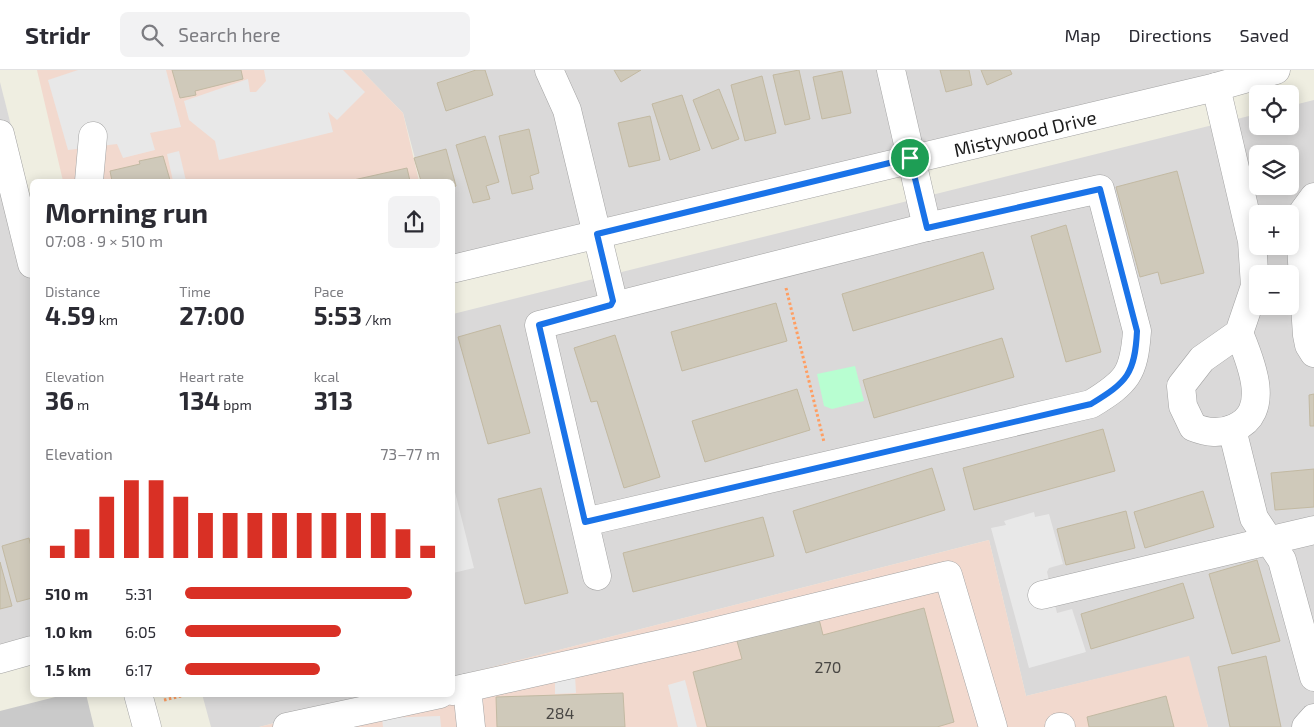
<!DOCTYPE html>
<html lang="en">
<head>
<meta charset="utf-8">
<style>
	body { margin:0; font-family:"Exo 2",sans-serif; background:#f2f2f3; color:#2b2b33; height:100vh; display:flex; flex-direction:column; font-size:19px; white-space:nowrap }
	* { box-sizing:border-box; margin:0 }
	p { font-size:16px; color:#7c7c81 }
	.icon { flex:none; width:28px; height:28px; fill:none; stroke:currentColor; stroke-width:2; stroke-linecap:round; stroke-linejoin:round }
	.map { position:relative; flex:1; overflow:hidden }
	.sheet { position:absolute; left:30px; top:109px; width:425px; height:518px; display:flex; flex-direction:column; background:#fff; border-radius:8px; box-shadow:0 2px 12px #0003 }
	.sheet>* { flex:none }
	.tools { position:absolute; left:1249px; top:15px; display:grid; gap:10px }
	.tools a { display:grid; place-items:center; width:50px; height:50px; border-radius:8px; background:#fff; box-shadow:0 2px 12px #0003; font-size:25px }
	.pin { position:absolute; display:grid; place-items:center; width:42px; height:42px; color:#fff; margin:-21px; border:2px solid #fff; border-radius:50%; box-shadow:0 1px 5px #0007 }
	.round { display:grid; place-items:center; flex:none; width:52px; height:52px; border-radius:8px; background:#f2f2f3 }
	.head { display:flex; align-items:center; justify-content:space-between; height:85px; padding:0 15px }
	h1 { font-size:28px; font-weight:700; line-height:38px }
	.stats { display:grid; grid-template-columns:repeat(3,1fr); gap:8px; height:85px; padding:5px 15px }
	.stats div { display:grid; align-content:center }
	.stats b { font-size:25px; font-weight:700 }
	.stats small { font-size:14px; font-weight:400 }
	.stats p { font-size:14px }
	.chart { height:140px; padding:10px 15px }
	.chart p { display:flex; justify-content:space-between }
	.chart svg { width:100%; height:90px; margin-top:5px; stroke:#d93025; stroke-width:6 }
	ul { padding:0 15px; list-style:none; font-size:16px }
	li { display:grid; grid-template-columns:80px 60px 1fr; align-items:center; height:38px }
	li i { height:12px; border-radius:6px; background:#d93025 }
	header { display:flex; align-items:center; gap:30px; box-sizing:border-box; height:70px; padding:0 25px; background:#fff; border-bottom:1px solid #e1e1e2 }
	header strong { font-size:24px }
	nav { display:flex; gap:28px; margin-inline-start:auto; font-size:18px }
	.search { width:350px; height:45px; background:#f2f2f3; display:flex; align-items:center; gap:12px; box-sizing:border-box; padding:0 18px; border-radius:8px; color:#7c7c81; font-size:19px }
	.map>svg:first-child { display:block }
</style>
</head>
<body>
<header>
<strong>Stridr</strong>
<div class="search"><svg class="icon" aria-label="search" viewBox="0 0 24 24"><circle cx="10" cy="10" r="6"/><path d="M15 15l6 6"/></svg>Search here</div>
<nav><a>Map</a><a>Directions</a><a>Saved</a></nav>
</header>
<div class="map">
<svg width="1314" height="657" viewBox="0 0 1314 657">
	<rect width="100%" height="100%" fill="#efeee1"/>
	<!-- residential -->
	<g fill="#dad9d9" fill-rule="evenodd">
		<path d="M361,0H1260L453,187L452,111H421L403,43Z"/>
		<path d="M0,12L32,139V584L0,592Z"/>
		<path d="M1314,30V657H1208L1188,587L1026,626L989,470L453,607V244L1257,44L1258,56H1290V36ZM1258,84H1290V116H1258ZM1258,144H1290V176H1258ZM1258,204H1290V236H1258Z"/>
		<path d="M202,624H388L259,657H211Z"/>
	</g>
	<!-- commercial -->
	<g fill="#f2d9ce">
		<path d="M37,0H361L403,43L419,111H63Z"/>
		<path d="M989,470L1026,626L1189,586L1208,657H259L388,624H452L453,607Z"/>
	</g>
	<!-- religious -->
	<path fill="#cacaca" d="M67,624H86L94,657H0V641Z"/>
	<!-- park -->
	<path fill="#b8fed1" d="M855,296L864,331L832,339L824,336L817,304Z"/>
	<!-- parking -->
	<g fill="#e8e8e8">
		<path d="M78,0H166L181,57L150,63L155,80L123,88L117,74L68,80L48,10Z"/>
		<path d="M264,0H343L365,22L337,50L328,42L333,62L219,90L215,71L189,50L184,31L248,9L250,22H256L266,11Z"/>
		<path d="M179,81L186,111H173L167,84Z"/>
		<path d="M452,410L474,498L453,503H452Z"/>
		<path d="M1034,442L1035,447L1049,444L1063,494L1049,498L1047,502L1057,543L1072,539L1086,582L1029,598L991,458L1006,455L1004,451Z"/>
		<path d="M575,605L576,623L555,624V606Z"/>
		<path d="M685,610L697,657H678L668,615Z"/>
		<path d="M440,646L441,657H383L382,648Z"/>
	</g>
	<!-- building -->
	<g fill="#cfc9ba" stroke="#c2b9a2">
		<path d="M172,0H241L243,9L195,21L196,25L180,28Z"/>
		<path d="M476,0H485L493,25L446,41L437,13Z"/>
		<path d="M614,0H641L621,12Z"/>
		<path d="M799,0L810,49L785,55L773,5Z"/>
		<path d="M940,0H969L972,15L946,22Z"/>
		<path d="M981,0H1010L1012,4L987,15Z"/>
		<path d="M842,1L851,43L822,49L813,7Z"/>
		<path d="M762,6L776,63L745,71L731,15Z"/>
		<path d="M719,19L739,69L712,79L693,30Z"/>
		<path d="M682,25L700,80L670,90L652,34Z"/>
		<path d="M650,46L660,90L629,97L618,53Z"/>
		<path d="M529,59L539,103L530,106L533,119L512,124L499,66Z"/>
		<path d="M485,66L499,112L486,116L490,129L473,133L456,75Z"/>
		<path d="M446,79L456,116L452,118V111H421L414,88Z"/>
		<path d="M163,86L170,110L166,111H112L110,101L140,94L139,91Z"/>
		<path d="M407,98L410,111H349Z"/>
		<path d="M1177,101L1204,203L1161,214L1158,202L1140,207L1116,117Z"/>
		<path d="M1066,155L1101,282L1066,292L1031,166Z"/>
		<path d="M983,182L994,219L853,261L842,224Z"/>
		<path d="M776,233L787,271L682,301L671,262Z"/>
		<path d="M500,255L530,363L488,374L458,267Z"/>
		<path d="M615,265L660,407L624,418L597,331L591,332L574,278Z"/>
		<path d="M1002,268L1014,307L874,348L863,310Z"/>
		<path d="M797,319L810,360L705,392L692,351Z"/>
		<path d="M1314,324V356H1310L1309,325Z"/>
		<path d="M1103,359L1115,401L974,440L963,398Z"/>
		<path d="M932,398L945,440L806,483L793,441Z"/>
		<path d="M1314,399V437L1275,440L1271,403Z"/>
		<path d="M541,418L568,523L525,534L498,429Z"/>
		<path d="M1203,421L1214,457L1145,478L1134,442Z"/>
		<path d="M1126,441L1135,478L1066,495L1057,459Z"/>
		<path d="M763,447L774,486L633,522L623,483Z"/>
		<path d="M29,468L32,481V528L17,532L2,476Z"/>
		<path d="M1257,490L1280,571L1232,584L1209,504Z"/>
		<path d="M0,492L12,536L0,539Z"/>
		<path d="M1183,513L1194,548L1091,579L1081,544Z"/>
		<path d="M924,538L954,652L937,657H707L693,602L742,589L737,571L819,549L823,565Z"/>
		<path d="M1266,586L1281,657H1230L1218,597Z"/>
		<path d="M623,623L625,657H497L496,627Z"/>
		<path d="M1166,626L1174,657H1089L1087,647Z"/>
	</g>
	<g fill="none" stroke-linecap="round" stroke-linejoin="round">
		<defs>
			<g id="minor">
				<path d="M549,0L567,40L613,231L611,235"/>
				<path d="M891,0L927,157"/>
				<path d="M1216,17L1252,171L1255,216L1239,263L1202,289L1181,316L1183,336L1193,357C1208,363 1220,364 1234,358C1273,342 1250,290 1239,263"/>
				<path d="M0,64L32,194"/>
				<path d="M89,111L93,66"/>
				<path d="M1314,127L1303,142L1300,162L1307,265L1309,275L1314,283"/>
				<path id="s1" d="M452,199L1216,17L1276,0"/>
				<path d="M1232,359L1254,448L1282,490L1314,607"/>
				<path d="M585,452L1091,334C1127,312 1134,304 1137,261L1100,119L927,157L539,255L597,506"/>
				<path d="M1042,525L1314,460"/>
				<path d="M0,589L32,580"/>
				<path d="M467,618L471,657"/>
				<path d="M452,621L693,567L948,505L993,657"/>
				<path d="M138,624L147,657"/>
				<path d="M287,657L440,624"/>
				<path d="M1059,657H1061"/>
				<path d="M1306,657L1314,648"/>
			</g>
		</defs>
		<!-- minor casing -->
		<use href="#minor" stroke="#a3a3a3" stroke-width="29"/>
		<!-- path -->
		<g stroke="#ff9e62" stroke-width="3" stroke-dasharray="2.5 2.5" stroke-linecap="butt">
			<path d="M786,218L824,372"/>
			<path d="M164,630L190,624"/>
		</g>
		<!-- minor -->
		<use href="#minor" stroke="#fff" stroke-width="28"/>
	</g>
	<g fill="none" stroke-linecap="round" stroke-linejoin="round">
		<defs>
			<path id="route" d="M910,88L927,158L1100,119L1137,261C1135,304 1127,312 1091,334L585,452L539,255L611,235L613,231L597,164Z"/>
		</defs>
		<!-- route casing -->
		<use href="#route" stroke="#fff" stroke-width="10"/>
		<!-- route -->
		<use href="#route" stroke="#1a73e8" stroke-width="6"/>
	</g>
	<g text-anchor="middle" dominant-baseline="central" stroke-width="4.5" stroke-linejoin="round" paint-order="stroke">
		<!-- number labels -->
		<g font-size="16" fill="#494744">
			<text x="828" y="596">270</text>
			<text x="560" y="642">284</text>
		</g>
		<!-- street labels -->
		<g font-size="19" fill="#1c1c1c" stroke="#fff">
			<text stroke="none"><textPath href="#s1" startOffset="589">Mistywood Drive</textPath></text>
		</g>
	</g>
</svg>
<div class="tools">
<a><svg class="icon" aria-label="locate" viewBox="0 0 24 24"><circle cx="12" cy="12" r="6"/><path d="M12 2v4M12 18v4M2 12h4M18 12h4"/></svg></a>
<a><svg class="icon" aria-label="layers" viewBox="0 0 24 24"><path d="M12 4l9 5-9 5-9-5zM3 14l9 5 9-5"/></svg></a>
<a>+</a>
<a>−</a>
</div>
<div class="pin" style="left:910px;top:88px;background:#1e9e55"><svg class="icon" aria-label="arrive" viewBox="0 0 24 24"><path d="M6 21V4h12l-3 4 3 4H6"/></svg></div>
<section class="sheet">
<div class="head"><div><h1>Morning run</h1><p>07:08 · 9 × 510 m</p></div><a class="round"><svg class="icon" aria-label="share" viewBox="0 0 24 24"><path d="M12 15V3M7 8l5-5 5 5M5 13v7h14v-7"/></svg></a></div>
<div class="stats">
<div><p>Distance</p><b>4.59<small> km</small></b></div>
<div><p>Time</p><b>27:00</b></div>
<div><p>Pace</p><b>5:53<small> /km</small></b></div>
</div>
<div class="stats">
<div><p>Elevation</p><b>36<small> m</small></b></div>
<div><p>Heart rate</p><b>134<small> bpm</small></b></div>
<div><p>kcal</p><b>313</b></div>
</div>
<div class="chart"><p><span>Elevation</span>73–77 m</p>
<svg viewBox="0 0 160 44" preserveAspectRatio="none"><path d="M5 44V38M15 44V30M25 44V14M35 44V6M45 44V6M55 44V14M65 44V22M75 44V22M85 44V22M95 44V22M105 44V22M115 44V22M125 44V22M135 44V22M145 44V30M155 44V38"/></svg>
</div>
<ul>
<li><b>510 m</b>5:31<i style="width:89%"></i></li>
<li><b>1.0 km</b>6:05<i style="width:61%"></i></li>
<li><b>1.5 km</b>6:17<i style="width:53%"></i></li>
</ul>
</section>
</div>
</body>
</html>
